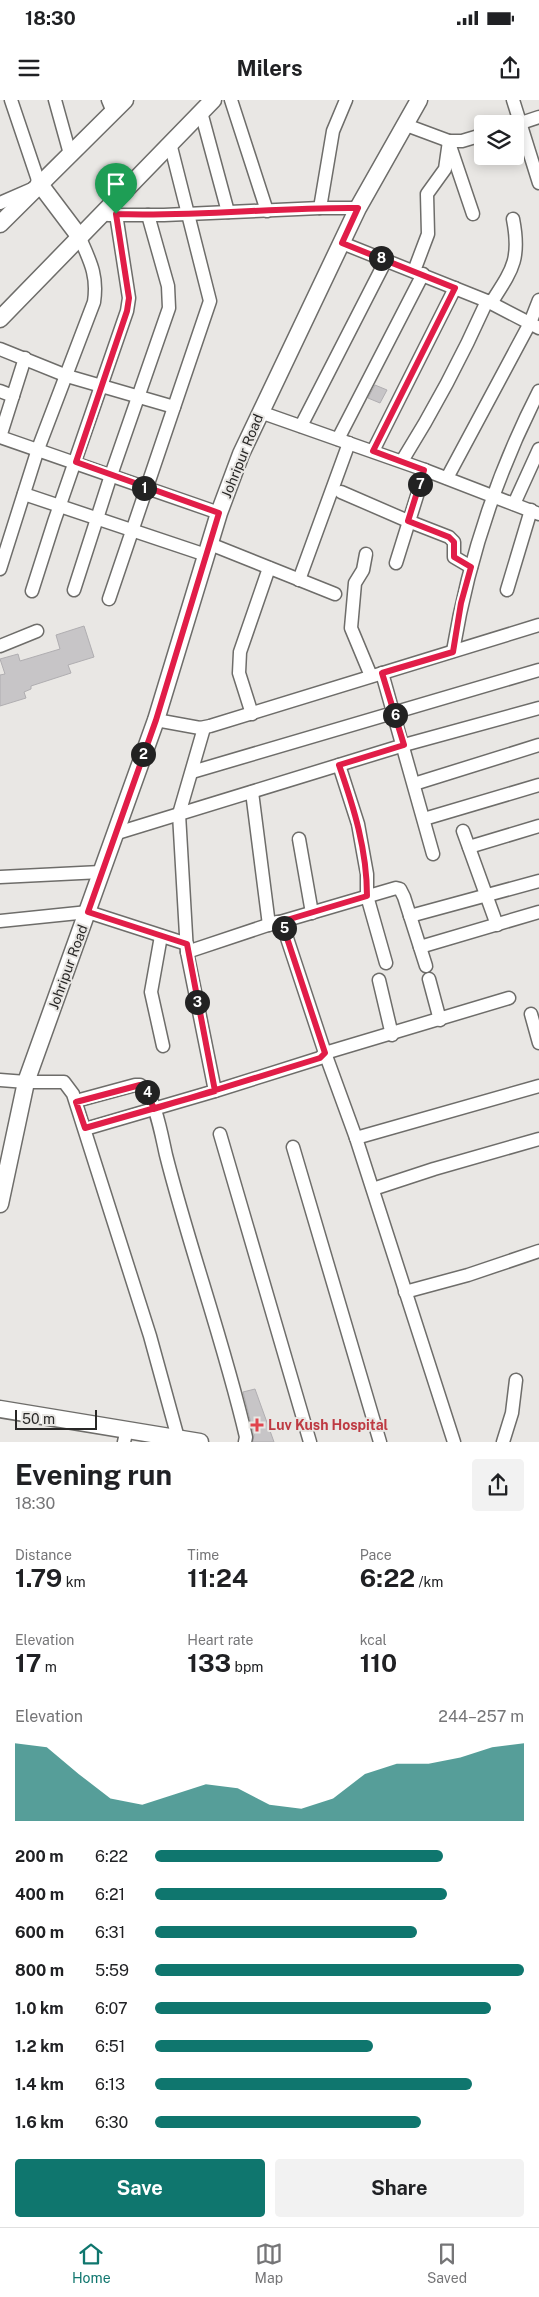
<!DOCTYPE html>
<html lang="en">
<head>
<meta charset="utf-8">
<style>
	body { margin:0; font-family:"Public Sans",sans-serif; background:#f2f2f2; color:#202124; height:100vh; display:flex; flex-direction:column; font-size:19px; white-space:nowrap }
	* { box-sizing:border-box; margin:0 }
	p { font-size:16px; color:#757577 }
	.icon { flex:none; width:28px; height:28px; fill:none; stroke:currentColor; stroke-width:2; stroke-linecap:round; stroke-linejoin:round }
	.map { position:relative; height:1342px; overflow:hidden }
	.side { display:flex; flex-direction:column; background:#fff; flex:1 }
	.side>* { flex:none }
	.tools { position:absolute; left:474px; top:15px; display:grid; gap:10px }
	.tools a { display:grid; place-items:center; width:50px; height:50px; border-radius:5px; background:#fff; box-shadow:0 2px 12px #0003; font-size:25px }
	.scale { position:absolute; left:15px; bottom:12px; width:82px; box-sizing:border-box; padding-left:5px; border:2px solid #282726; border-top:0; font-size:14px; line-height:18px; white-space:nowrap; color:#282726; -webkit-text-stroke:4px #e9e7e4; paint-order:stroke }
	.pin { position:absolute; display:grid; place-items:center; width:42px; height:42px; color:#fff; margin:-51px -21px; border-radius:50% 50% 50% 0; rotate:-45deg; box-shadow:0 0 5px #0007 }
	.pin .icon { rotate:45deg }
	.km { position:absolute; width:25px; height:25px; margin:-12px; border-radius:50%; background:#222; color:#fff; font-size:14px; line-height:25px; text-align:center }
	.round { display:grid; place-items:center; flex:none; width:52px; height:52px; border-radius:5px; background:#f2f2f2 }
	.headline { display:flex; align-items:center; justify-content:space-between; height:85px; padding:0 15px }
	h1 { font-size:28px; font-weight:700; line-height:38px }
	.figures { display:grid; grid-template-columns:repeat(3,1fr); gap:8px; height:85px; padding:5px 15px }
	.figures div { display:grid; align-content:center }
	.figures b { font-size:25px; font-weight:700 }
	.figures small { font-size:14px; font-weight:400 }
	.figures p { font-size:14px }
	.chart { height:140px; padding:10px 15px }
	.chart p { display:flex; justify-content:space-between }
	.chart svg { width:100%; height:90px; margin-top:5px; fill:#0f766e; opacity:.7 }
	.action { display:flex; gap:10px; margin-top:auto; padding:10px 15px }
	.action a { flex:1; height:58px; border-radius:5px; background:#0f766e; color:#fff; font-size:20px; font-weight:700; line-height:58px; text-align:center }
	.action a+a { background:#f2f2f2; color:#202124 }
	ul { padding:0 15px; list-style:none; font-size:16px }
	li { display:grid; grid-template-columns:80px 60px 1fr; align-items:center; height:38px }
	li i { height:12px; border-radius:6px; background:#0f766e }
	.status { display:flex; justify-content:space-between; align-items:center; height:35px; padding:0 25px; background:#fff; direction:ltr }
	.status svg { height:14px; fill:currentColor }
	header { display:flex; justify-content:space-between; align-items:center; height:65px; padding:0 15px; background:#fff; font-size:22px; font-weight:700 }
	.menu { display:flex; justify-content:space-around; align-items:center; height:70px; border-top:1px solid #e0e0e0; background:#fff; font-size:14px; color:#757577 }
	.menu a { display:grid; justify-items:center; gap:2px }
	.menu .on { color:#0f766e }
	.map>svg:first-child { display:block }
</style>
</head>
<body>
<div class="status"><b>18:30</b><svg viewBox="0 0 49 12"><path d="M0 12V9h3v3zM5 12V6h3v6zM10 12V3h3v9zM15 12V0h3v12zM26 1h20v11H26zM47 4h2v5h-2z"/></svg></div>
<header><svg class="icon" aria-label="menu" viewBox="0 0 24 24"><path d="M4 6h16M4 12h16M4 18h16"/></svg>Milers<svg class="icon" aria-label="share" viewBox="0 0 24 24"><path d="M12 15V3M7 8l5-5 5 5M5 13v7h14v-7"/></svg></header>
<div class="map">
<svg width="539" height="1342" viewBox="0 0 539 1342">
	<rect width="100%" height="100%" fill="#e9e7e4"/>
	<!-- building -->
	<g fill="#c7c5c7" stroke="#b0aeb1">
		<path d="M375,285L387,290L380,303L368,298Z"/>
		<path d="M84,526L94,557L68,565L71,573L31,586V589L24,592L26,598L0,606V575L5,574L0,559L18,554L20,561L60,549L56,535Z"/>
		<path d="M255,1289L274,1342H253L254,1335L243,1292Z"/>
	</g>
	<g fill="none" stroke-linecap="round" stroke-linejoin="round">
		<defs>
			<g id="minor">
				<path d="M11,0L39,83"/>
				<path d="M55,0L70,54"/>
				<path d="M108,0L113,12"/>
				<path d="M231,0L267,111"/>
				<path d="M513,0L539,83"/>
				<path d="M201,12L228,112"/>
				<path d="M406,25L449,41H462L482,35"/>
				<path d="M515,25L539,17"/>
				<path d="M450,46L473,114"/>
				<path d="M0,103L32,89"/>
				<path d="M320,108L333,31L346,0"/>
				<path d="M108,115H164L320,108H358"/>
				<path d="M342,143L487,201L539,228"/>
				<path d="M414,171L428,134L427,94L445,69L449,41"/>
				<path d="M491,203C512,170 521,160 513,119"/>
				<path d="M0,249L67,276L174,307"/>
				<path d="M0,291L13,296"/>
				<path d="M260,312L425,370L539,414"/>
				<path d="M301,326L386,160"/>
				<path d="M0,337L219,413"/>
				<path d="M0,337L25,258"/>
				<path d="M338,339L423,174"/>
				<path d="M373,351L455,188"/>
				<path d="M402,361C434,310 462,257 487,201"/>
				<path d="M447,378L530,223L539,200"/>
				<path d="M341,392L408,421L449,437L454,442V457L471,467"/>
				<path d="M24,394L206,455"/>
				<path d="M514,404L539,349"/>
				<path d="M210,444L335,494"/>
				<path d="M366,454L363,470L355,483L351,528L371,576"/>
				<path d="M396,463L425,370"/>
				<path d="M0,469L38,349L94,202C98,175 90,161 79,136"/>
				<path d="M299,480L349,343"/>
				<path d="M74,490L111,375L169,208L168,186L148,115"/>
				<path d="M507,490L531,410"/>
				<path d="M32,491L54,422L127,211L129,198L116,114"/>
				<path d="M109,499L210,201L170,43"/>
				<path d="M0,546L37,531"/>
				<path d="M453,551C468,461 497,373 539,291"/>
				<path d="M382,573L433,754"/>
				<path d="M252,614L239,573L240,552L269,468"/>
				<path d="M156,620L200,628L210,626L539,525"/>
				<path d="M204,628L179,714L187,852L215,991"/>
				<path d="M339,665L358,724L367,774V796L386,863"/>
				<path d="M192,672L539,570"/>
				<path d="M414,684L539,645"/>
				<path d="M252,692L269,825"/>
				<path d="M424,719L539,685"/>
				<path d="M463,731L497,825"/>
				<path d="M114,734L404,645L539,608"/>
				<path d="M299,739L312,813"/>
				<path d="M469,747L539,726"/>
				<path d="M0,777L101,772"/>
				<path d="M410,816L539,781"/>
				<path d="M0,821L88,812L187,844"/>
				<path d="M280,822L396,788L400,789L404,797L426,866"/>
				<path d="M161,836L151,892L163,946"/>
				<path d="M420,847L539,812"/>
				<path d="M187,852L277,822H280L283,826L325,953L356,1038L454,1342"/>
				<path d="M429,879L440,920"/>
				<path d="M379,880L392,935"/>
				<path d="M531,914L539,943"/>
				<path d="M0,980L26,982H64L73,994L150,1236L178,1338"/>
				<path d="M76,1001L135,985H140C155,994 162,1038 166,1055C190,1150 224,1242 246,1337L245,1342"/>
				<path d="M85,1029L215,991L320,958L325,953L509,898"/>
				<path d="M220,1034L310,1342"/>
				<path d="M356,1038L539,986"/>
				<path d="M293,1047L380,1342"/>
				<path d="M373,1089L434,1069L539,1039"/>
				<path d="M405,1192L468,1175L539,1151"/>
				<path d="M124,1342L127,1329"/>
				<path d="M503,1342L512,1313L516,1280"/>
			</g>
			<g id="tertiary">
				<path d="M39,83L79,136"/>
				<path d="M0,124L125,0"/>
				<path d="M0,219L213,0"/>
				<path d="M0,1104L26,982L156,620L219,413L241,354L358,108L419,0"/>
				<path d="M0,1309L200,1342"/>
			</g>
		</defs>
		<!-- minor casing -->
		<use href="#minor" stroke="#6e6d6a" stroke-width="15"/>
		<!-- tertiary casing -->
		<use href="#tertiary" stroke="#6e6d6a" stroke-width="19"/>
		<!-- minor -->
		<use href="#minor" stroke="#fff" stroke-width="12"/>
		<!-- tertiary -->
		<use href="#tertiary" stroke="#fff" stroke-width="16"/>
	</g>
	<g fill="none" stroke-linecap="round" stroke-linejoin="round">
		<defs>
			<path id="route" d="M116,114L129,198L127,211L76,362L219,413L156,620L88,812L187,844L215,991L85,1028L76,1002L140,985L146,990L154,1009L320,958L325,953L283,826L280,822L367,796C367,750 354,708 339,665L404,645L382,573L453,552L461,503L471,467L454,457V442L449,437L408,421L424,370L373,351L455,188L342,143L358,108C277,107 196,117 116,114"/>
		</defs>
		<!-- route casing -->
		<use href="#route" stroke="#fff" stroke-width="10"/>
		<!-- route -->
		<use href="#route" stroke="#e11d48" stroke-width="6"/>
	</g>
	<!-- markers -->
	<path fill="#e0444e" stroke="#e9e7e4" stroke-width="2" d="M254.5 1317.5h5v5h5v5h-5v5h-5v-5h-5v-5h5z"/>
	<g text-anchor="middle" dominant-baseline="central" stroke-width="4" stroke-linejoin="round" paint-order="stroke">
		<!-- street labels -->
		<g font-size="14" fill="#282726" stroke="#e9e7e4">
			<text transform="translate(242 356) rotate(-68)">Johripur Road</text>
			<text transform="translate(68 867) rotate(-70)">Johripur Road</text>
		</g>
		<!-- health labels -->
		<g font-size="14" font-weight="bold" fill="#be3a42" stroke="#e9e7e4" text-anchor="start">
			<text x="268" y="1325">Luv Kush Hospital</text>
		</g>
	</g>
</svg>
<div class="tools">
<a><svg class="icon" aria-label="layers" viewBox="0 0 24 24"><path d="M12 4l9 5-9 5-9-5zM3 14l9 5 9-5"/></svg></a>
</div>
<div class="scale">50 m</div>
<div class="pin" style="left:116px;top:114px;background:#1e9e55"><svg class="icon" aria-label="arrive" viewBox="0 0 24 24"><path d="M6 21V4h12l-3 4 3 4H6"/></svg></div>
<b class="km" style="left:144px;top:388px">1</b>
<b class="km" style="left:143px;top:654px">2</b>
<b class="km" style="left:197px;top:902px">3</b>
<b class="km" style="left:147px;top:992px">4</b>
<b class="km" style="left:284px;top:828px">5</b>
<b class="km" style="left:395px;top:615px">6</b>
<b class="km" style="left:420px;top:384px">7</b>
<b class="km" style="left:381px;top:158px">8</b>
</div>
<section class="side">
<div class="headline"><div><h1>Evening run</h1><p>18:30</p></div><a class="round"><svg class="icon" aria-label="share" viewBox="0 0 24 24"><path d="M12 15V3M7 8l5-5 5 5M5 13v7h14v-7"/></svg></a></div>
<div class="figures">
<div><p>Distance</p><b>1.79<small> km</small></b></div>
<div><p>Time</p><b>11:24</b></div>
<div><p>Pace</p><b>6:22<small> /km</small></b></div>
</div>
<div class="figures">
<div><p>Elevation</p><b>17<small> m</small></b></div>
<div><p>Heart rate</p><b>133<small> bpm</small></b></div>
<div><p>kcal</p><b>110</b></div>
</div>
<div class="chart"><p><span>Elevation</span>244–257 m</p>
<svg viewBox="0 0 160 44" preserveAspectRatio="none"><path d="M0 44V6L10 8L20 21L30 33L40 36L50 31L60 26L70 28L80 36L90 38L100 33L110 21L120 16L130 16L140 13L150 8L160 6V44z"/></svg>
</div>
<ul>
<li><b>200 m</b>6:22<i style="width:78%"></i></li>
<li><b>400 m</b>6:21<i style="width:79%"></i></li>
<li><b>600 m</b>6:31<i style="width:71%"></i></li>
<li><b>800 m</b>5:59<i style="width:100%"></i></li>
<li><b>1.0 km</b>6:07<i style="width:91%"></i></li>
<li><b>1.2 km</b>6:51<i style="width:59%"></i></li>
<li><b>1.4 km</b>6:13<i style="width:86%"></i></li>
<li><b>1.6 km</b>6:30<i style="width:72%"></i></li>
</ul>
<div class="action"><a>Save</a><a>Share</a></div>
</section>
<nav class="menu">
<a class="on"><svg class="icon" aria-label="home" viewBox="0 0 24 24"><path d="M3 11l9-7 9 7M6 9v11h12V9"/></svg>Home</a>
<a><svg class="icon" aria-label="map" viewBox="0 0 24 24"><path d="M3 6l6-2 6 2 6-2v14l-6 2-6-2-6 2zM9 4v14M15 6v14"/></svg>Map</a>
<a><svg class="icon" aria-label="saved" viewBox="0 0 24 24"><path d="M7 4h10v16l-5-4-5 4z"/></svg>Saved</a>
</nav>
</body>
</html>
